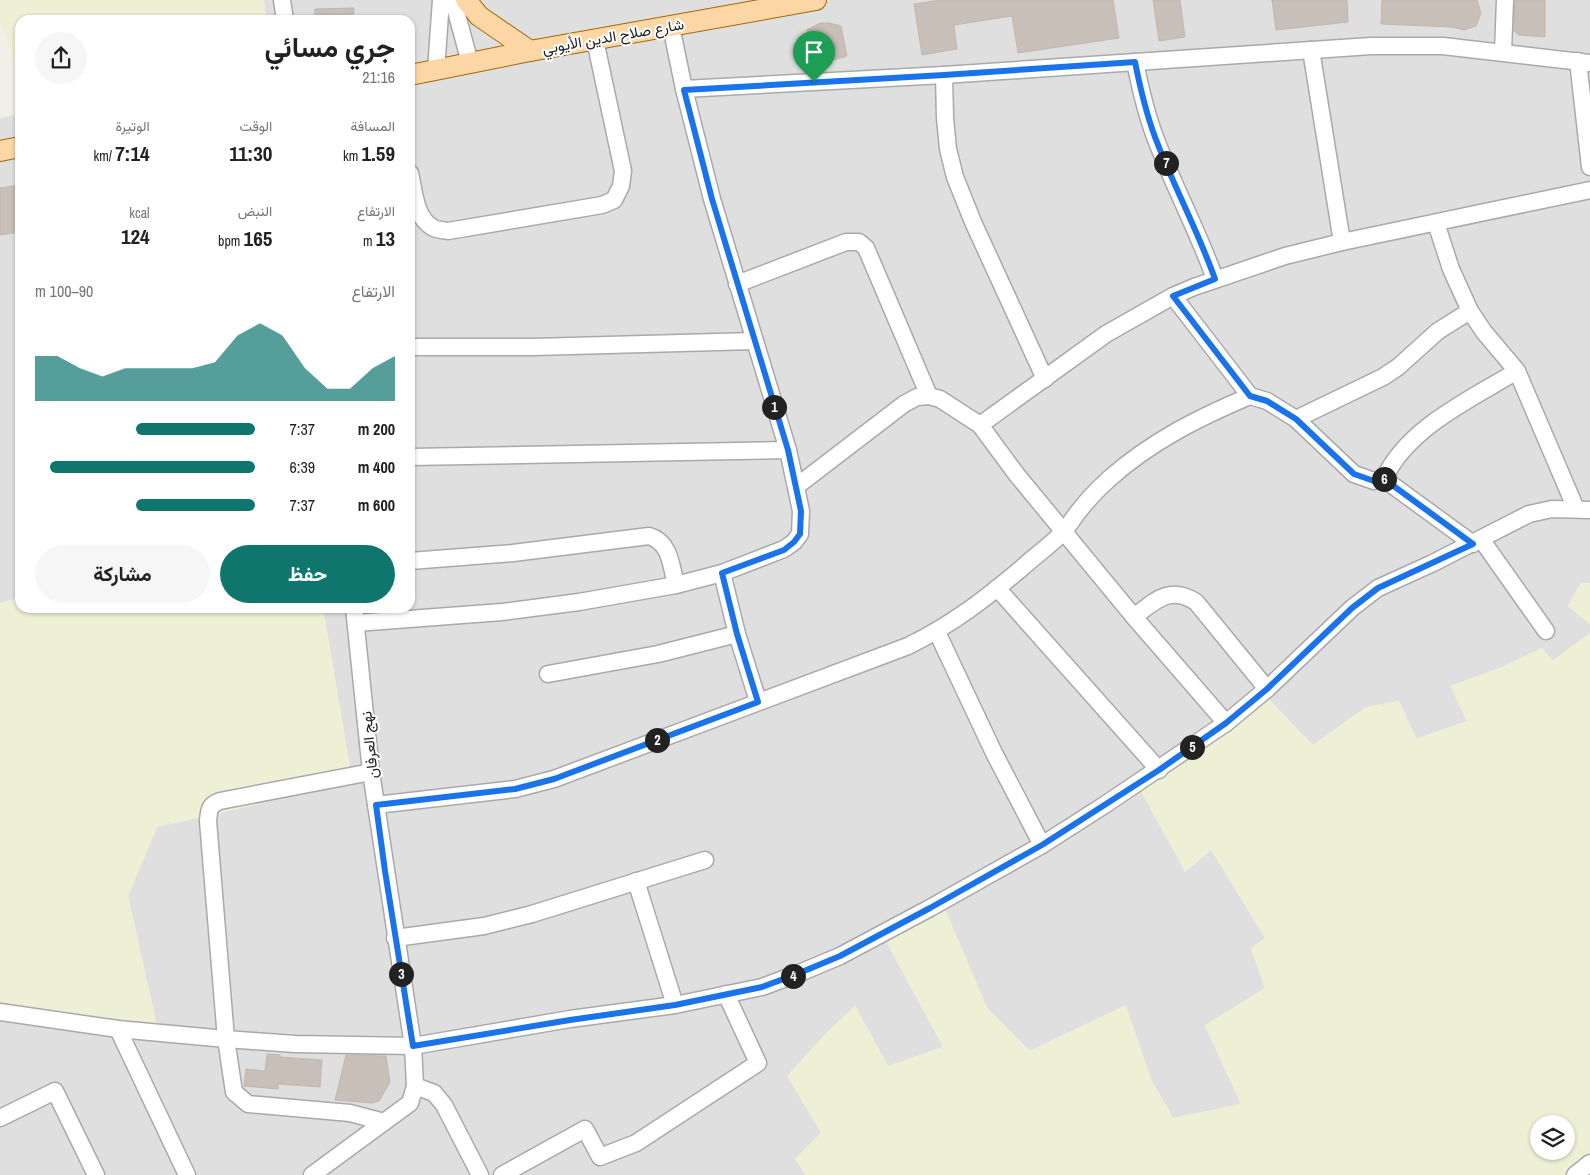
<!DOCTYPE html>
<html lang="ar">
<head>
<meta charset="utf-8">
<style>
	body { margin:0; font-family:"Archivo Narrow",Vazirmatn,sans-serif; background:#f6f6f6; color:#222; direction:rtl; height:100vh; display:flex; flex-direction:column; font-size:19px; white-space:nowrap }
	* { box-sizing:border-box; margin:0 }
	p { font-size:16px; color:#767676 }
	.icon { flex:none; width:28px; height:28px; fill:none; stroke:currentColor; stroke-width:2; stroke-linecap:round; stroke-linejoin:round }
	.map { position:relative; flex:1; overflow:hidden; direction:ltr }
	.panel { position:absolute; left:15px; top:15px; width:400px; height:598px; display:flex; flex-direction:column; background:#fff; border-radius:15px; box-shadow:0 1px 4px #0004; direction:rtl }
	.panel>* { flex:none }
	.fabs { position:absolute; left:1530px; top:1115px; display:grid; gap:10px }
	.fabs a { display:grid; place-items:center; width:45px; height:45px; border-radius:50%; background:#fff; box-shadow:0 1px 4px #0004; font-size:25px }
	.pin { position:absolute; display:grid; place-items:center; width:42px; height:42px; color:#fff; margin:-51px -21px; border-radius:50% 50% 50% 0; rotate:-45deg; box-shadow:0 0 5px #0007 }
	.pin .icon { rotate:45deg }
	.km { position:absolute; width:25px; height:25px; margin:-12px; border-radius:50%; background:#222; color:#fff; font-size:14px; line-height:25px; text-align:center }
	.round { display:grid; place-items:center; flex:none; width:52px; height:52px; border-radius:26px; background:#f6f6f6 }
	.overview { display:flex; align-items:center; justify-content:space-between; height:85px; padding:0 20px }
	h1 { font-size:28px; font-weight:700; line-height:38px }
	.metrics { display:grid; grid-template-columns:repeat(3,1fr); gap:8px; height:85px; padding:5px 20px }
	.metrics div { display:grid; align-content:center }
	.metrics b { font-size:21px; font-weight:700 }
	.metrics small { font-size:14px; font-weight:400 }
	.metrics p { font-size:14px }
	.chart { height:140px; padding:10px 20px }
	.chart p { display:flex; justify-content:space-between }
	.chart svg { width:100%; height:90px; margin-top:5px; fill:#0f766e; opacity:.7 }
	.cta { display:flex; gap:10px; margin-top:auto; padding:10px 20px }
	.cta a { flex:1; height:58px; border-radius:30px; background:#0f766e; color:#fff; font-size:20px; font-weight:700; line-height:58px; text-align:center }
	.cta a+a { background:#f6f6f6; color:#222 }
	ul { padding:0 20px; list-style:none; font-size:16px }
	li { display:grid; grid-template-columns:80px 60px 1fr; align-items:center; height:38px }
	li i { height:12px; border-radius:6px; background:#0f766e }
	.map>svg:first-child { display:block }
</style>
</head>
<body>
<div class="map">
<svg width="1590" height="1175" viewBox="0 0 1590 1175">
	<rect width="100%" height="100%" fill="#f2efe9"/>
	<!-- residential -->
	<g fill="#e0dfdf">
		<path d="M264,0H1590V583H1581L1568,606L1590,624V633L1552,661L1542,648L1502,667L1451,686L1467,721L1416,739L1399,701L1366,707L1313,745L1186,871L1211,849L1265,938L1251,948L1265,988L1205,1026L1241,1104L1173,1118L1151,1079L1125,1006L1030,1051L987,1008L945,909L887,943L943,1047L888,1066L855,1007L821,1133L795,1159L806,1175H0V1002L123,1023L157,1026L128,896L157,827L271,801L353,785L323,608H410V20H266Z"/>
		<path d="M20,114V598L0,603V118Z"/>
	</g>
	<!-- farmland -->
	<g fill="#eef0d5" fill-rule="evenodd">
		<path d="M0,0H264L266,20H20V78L0,22Z"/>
		<path d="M1581,583H1590V624L1568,606Z"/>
		<path d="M20,598V608H323L353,785L271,801L157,827L128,896L157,1026L123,1023L0,1002V603Z"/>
		<path d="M1590,633V1159L1568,1175H806L795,1159L821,1133L787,1076L828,1031L855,1006L888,1066L943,1047L887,942L945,909L987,1008L1029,1051L1126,1005L1151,1079L1173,1118L1241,1104L1205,1025L1265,988L1251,948L1265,938L1211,850L1185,872L1141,791L1267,697L1313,745L1366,707L1398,701L1417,739L1467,721L1450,686L1502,667L1542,648L1553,661ZM1539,1124H1566V1151H1539Z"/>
	</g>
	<!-- building -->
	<g fill="#c7bfb8" stroke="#c4b6ab">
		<path d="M940,0H1113L1119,38L1018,53L1012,16L954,25L957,49L922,55L914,4Z"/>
		<path d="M1153,0H1180L1185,37L1159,41Z"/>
		<path d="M1272,0H1347L1348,22L1276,30Z"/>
		<path d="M1382,0H1477L1481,13L1476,26L1464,30L1452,27L1381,24Z"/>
		<path d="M1515,0H1545V37L1519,35L1514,31Z"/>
		<path d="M354,8L353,20H315V9Z"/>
		<path d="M820,23H829L841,26L847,56L815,65L807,30Z"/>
		<path d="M20,185V232L0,235V188Z"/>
		<path d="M267,1054L280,1055V1057L322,1060L320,1087L278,1084V1089L244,1086L246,1069L265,1071Z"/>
		<path d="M346,1055L386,1056L390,1082L379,1101L372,1103L335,1100Z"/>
	</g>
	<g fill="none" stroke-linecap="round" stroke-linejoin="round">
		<defs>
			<g id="minor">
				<path d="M282,0L285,20"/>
				<path d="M453,0L470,63"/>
				<path d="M1311,50L1342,242"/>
				<path d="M1503,52L1505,0"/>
				<path d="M1578,61L1590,167"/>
				<path d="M1135,62C1140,87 1146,113 1155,137C1173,185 1198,231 1215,279"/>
				<path d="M436,70L441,0"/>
				<path d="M944,75L945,118L948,149L955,177L973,222L1045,379"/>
				<path d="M684,89L944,75L1371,46H1443L1590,63"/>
				<path d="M410,173C414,190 415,217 432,227C436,230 443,230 448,231L602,205L614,200L621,186L623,171L595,40"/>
				<path d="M1436,223L1451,269L1470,311L1484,332L1517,371L1576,509"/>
				<path d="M737,284L846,242H859L866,248L929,396"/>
				<path d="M1173,296L1250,396L1267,401L1296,419L1354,474L1374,481L1384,479L1473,544"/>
				<path d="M410,347H534L754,341"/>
				<path d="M1296,419L1383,377L1398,367L1438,331L1470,311"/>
				<path d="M980,425L1106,334L1173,296L1194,287L1285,256L1342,242L1590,190"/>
				<path d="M410,457L788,450"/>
				<path d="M1384,479C1407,428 1471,399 1517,371"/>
				<path d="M797,486L904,404L917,397L929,396L940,399L980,425L1017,475L1134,617L1226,723"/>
				<path d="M1481,539L1546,631"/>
				<path d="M410,561L513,553L649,536C670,542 671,565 676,585"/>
				<path d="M722,573L737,634L758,701"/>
				<path d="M997,588L1159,770"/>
				<path d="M1134,617C1155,601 1169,585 1196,602L1267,689"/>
				<path d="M356,623L502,612L579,602L676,585L722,573L784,549L794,542L800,534L801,511L788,450L712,199L684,89L671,26"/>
				<path d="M937,632L994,753L1042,845"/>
				<path d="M548,674L658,654L737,634"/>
				<path d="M371,772L220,801C209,805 209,810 208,821L226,1039L234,1092L248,1104L350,1113L384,1122"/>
				<path d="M376,805L515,789L554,779L908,646C953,624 985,599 1023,567C1036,555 1051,545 1063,532C1069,526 1073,518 1079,511C1088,499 1099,488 1110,478C1152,441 1198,418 1250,396"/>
				<path d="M636,881L675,1005"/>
				<path d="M395,938L484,926L532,914L705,860"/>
				<path d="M0,1012L118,1029L226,1039L295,1044L413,1046L570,1019L675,1005L762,987L797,974L840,956L930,908L1042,845L1106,804L1226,723L1267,689L1352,608L1378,588L1433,563L1529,514L1552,509L1590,510"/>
				<path d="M118,1029L187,1175"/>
				<path d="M415,1086L434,1093L444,1105L480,1175"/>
				<path d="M0,1118L55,1091L96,1175"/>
				<path d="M312,1175L410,1103L415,1086L413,1046L371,772L354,608"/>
				<path d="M502,1175L585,1129L600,1157L636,1143L758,1063L726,994"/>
				<path d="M1575,1175L1590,1163"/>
			</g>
			<g id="major">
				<path d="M466,0L479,16L530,51"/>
				<path d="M410,75L530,51L816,0"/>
				<path d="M0,151L20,147"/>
			</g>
		</defs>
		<!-- minor casing -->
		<use href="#minor" stroke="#a9a9a9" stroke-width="19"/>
		<!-- major casing -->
		<use href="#major" stroke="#a06b00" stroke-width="22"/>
		<!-- minor -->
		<use href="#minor" stroke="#fff" stroke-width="16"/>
		<!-- major -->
		<use href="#major" stroke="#fcd6a4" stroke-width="20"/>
	</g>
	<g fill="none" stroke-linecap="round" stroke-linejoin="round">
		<defs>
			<path id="route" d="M1135,62C1140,87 1146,113 1155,137C1173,185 1198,231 1215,279L1173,296L1250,396L1267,401L1296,419L1354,474L1374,481L1384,479L1473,544L1378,588L1352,608L1267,689L1226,723L1159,770L1042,845L930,908L840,956L797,974L762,987L675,1005L570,1020L413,1046L385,871L376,805L515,789L554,779L758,702L737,634L722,573L784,550L794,542L800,534L801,511L788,450L712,199L684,90L944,75Z"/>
		</defs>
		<!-- route casing -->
		<use href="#route" stroke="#fff" stroke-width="10"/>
		<!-- route -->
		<use href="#route" stroke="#1a73e8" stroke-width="6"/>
	</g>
	<g text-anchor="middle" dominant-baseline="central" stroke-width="4" stroke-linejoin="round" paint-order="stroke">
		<!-- street labels -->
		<g font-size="15" fill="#222" stroke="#fff">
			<text transform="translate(613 36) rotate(-10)">شارع صلاح الدين الأيوبي</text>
			<text transform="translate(369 745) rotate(-96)">نهج العرفان</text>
		</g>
	</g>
</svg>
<div class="fabs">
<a><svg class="icon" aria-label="layers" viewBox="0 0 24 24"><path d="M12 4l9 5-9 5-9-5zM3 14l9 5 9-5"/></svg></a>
</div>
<div class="pin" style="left:814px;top:82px;background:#1e9e55"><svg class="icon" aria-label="arrive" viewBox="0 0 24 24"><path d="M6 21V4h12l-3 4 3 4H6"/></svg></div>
<b class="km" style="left:774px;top:407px">1</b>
<b class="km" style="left:657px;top:740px">2</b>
<b class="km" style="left:401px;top:974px">3</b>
<b class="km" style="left:793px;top:976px">4</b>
<b class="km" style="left:1192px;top:747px">5</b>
<b class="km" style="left:1384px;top:479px">6</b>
<b class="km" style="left:1166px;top:163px">7</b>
<section class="panel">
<div class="overview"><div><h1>جري مسائي</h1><p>21:16</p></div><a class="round"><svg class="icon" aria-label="share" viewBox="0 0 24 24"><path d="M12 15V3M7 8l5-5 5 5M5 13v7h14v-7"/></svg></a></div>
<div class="metrics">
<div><p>المسافة</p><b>1.59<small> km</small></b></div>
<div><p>الوقت</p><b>11:30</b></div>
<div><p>الوتيرة</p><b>7:14<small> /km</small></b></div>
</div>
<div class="metrics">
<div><p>الارتفاع</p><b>13<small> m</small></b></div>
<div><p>النبض</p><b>165<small> bpm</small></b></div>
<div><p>kcal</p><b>124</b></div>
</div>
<div class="chart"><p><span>الارتفاع</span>90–100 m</p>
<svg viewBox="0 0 160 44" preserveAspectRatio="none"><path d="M0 44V22L10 22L20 28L30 32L40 28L50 28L60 28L70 28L80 25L90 12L100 6L110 12L120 28L130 38L140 38L150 28L160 22V44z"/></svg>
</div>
<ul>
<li><b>200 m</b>7:37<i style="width:54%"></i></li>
<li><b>400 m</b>6:39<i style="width:93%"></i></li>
<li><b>600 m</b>7:37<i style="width:54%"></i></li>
</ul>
<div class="cta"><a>حفظ</a><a>مشاركة</a></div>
</section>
</div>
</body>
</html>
